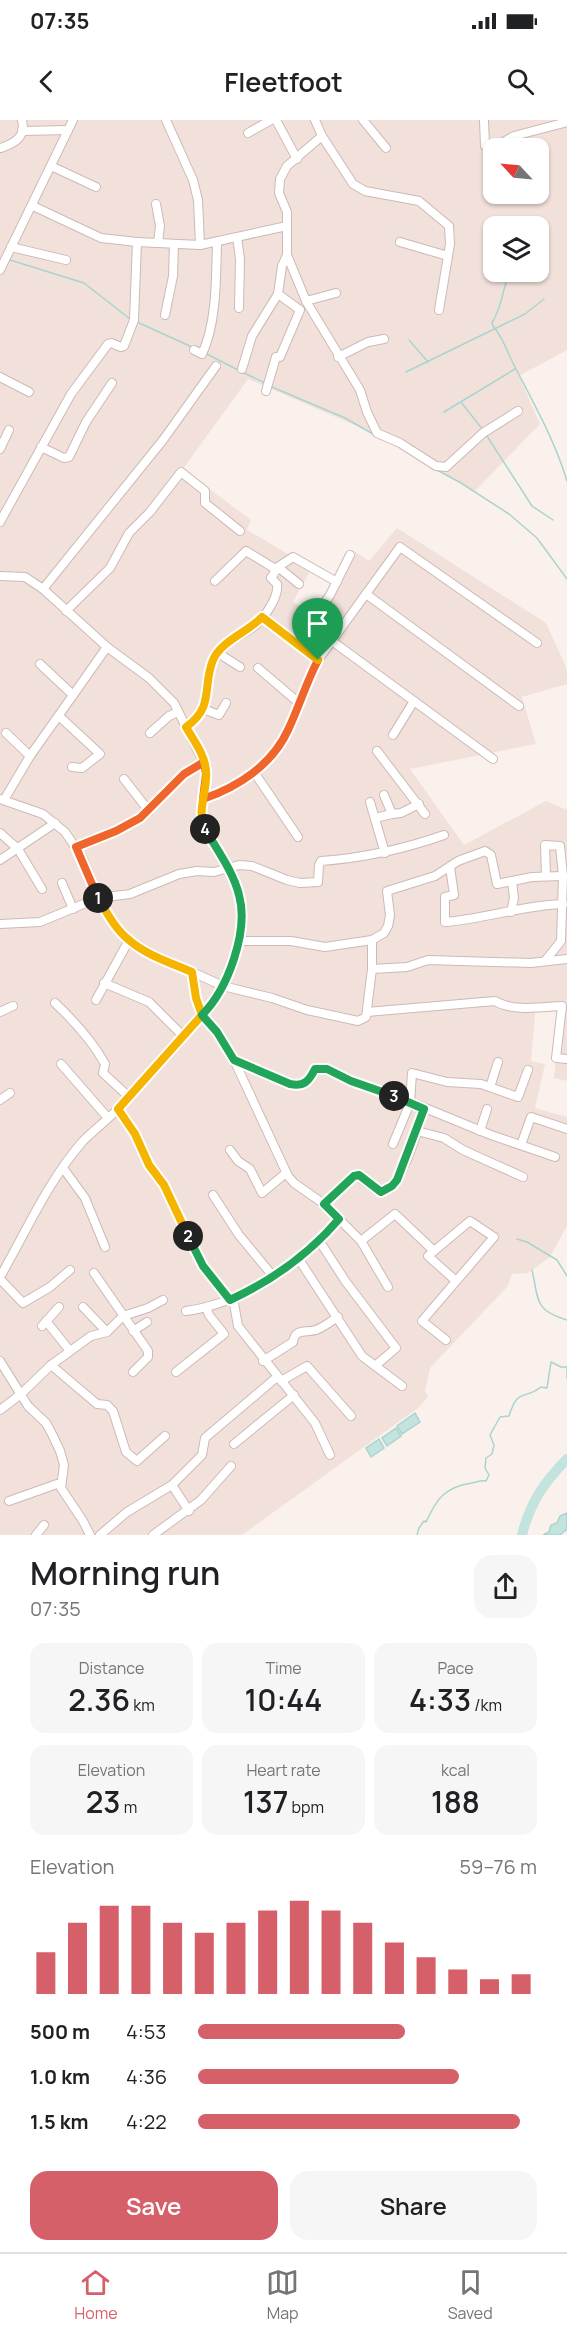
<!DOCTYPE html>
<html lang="en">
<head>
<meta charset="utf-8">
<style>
	body { margin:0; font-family:Manrope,sans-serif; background:#f6f6f6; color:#202124; height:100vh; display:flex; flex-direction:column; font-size:22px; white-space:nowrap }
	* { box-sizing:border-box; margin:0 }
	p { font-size:20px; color:#757577 }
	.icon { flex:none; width:33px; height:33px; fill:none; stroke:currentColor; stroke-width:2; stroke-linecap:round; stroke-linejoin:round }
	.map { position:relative; height:1415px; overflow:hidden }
	.details { display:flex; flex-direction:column; background:#fff; flex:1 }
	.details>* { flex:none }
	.needle { width:39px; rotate:296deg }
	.buttons { position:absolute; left:483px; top:18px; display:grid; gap:12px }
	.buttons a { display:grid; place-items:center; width:66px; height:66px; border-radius:12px; background:#fff; box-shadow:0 2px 4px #0004; font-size:30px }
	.pin { position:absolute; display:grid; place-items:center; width:51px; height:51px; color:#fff; margin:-62px -26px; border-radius:50% 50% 50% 0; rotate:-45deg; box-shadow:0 0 6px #0007 }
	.pin .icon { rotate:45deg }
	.km { position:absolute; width:30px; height:30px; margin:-15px; border-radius:50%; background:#222; color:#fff; font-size:16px; line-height:30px; text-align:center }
	.round { display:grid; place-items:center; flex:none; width:63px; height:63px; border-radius:18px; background:#f6f6f6 }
	.headline { display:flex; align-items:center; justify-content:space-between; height:102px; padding:0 30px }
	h1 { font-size:33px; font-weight:600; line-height:45px }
	.stats { display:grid; grid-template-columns:repeat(3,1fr); gap:9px; height:102px; padding:6px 30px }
	.stats div { display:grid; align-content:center; border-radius:15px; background:#f6f6f6; text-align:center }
	.stats b { font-size:30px; font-weight:600 }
	.stats small { font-size:16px; font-weight:400 }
	.stats p { font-size:16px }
	.chart { height:168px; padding:12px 30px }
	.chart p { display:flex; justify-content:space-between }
	.chart svg { width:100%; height:108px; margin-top:6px; stroke:#d66069; stroke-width:6 }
	.action { display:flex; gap:12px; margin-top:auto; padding:12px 30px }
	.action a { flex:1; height:69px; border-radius:18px; background:#d66069; color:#fff; font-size:24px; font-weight:600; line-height:69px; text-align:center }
	.action a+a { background:#f6f6f6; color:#202124 }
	ul { padding:0 30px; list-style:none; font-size:20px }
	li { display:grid; grid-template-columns:96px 72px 1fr; align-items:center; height:45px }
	li i { height:15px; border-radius:8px; background:#d66069 }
	.status { display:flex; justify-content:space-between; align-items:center; height:42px; padding:0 30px; background:#fff; direction:ltr }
	.status svg { height:16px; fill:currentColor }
	header { display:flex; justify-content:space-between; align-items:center; height:78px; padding:0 30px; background:#fff; font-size:27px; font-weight:600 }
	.menu { display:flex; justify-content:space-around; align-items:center; height:84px; border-top:2px solid #e0e0e0; background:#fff; font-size:16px; color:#757577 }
	.menu a { display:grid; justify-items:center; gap:3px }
	.menu .current { color:#d66069 }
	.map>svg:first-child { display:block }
</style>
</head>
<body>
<div class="status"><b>07:35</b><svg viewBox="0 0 49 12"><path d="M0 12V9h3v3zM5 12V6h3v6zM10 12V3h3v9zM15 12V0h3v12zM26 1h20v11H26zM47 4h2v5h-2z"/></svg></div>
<header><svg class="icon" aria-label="back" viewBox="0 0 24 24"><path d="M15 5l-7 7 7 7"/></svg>Fleetfoot<svg class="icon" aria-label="search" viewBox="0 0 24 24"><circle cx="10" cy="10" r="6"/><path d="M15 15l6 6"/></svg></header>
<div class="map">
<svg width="567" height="1415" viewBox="0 0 567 1415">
	<rect width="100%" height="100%" fill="#fbf1ec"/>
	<!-- residential -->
	<path fill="#f2e1db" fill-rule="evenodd" d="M0,0H567V230L519,256L540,304L474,372L398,324L248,259L183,349L251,400L247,410L312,448L293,482L316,496L354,431L369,441L397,408L546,503L567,549V564L522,577L536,624L410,649L464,725L546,681L567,690V961L554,958L561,886L536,885L531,941L545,944L535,988L567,997V1106L550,1137L528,1153L512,1154L508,1166L430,1248L425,1271L428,1277L418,1288L242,1415H0ZM494,28H538V74H494ZM494,106H538V152H494Z"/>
	<!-- water -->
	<g fill="#c2e3de" stroke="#a9d4ce" stroke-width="1.5">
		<path d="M415,1293L420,1302L402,1314L397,1306Z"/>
		<path d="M396,1308L401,1316L387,1326L382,1318Z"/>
		<path d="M379,1319L384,1328L371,1337L366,1328Z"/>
		<path d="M567,1393V1409L560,1415H543L549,1412L551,1405L557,1403L560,1396Z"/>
	</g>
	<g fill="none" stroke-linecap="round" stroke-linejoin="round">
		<!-- stream -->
		<g stroke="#a9d4ce" stroke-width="1.5">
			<path d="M10,140L84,163L130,199"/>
			<path d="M506,162C502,177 500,190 492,203L493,206C503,217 508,234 515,247C534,284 555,321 567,361"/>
			<path d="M137,202L192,227"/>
			<path d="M409,220L428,242"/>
			<path d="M205,233L238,250"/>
			<path d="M242,252L265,263"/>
			<path d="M406,252L525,194L544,179"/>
			<path d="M272,267L345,298L373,314"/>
			<path d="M461,282L483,310"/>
			<path d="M444,292L515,249"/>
			<path d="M487,316L532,386L553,400"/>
			<path d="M437,350L461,363L509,394L537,418L567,459"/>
			<path d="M517,1119L527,1122L557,1140L567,1156"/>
			<path d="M532,1150C539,1179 533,1190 567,1200"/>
			<path d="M567,1247V1258"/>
			<path d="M417,1415L419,1408L424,1401L426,1402C437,1378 445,1367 472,1363C478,1362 480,1360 486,1361L489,1355L485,1348L486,1338L492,1334L494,1325L490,1315L500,1297L509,1296C518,1267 523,1281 541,1267L547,1268L551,1242L561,1247H567"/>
		</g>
		<!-- river -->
		<path stroke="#c2e3de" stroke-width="10" d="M522,1415C530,1383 544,1362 567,1339"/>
		<defs>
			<g id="minor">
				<path d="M166,0L193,60L198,80L200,125"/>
				<path d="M276,0L297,39"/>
				<path d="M315,0L322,16L353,64L365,71L419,81L449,106L450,124L439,190"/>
				<path d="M363,0L386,28"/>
				<path d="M484,0L485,26L491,29L514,16L567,2"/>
				<path d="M22,11L68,10"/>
				<path d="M248,13L271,0"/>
				<path d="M322,16L287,46L280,59L279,73L287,92V135L306,181L360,270L367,292L377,313L400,323L436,346L446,347L483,313L518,291"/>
				<path d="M1,28C15,23 26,17 22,0"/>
				<path d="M51,46L96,67"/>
				<path d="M156,84L160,106L158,123"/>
				<path d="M33,86L101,118L137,122L200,125L287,106"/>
				<path d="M237,117L240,139L239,188"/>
				<path d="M400,122L448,136"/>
				<path d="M11,127L66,140"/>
				<path d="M0,150L73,0"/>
				<path d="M306,181L336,173"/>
				<path d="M165,195L173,156L174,124"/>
				<path d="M194,230L202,234C217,203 216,156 217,122"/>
				<path d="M338,237L368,222L384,219"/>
				<path d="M242,249L252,216L278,174L282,146L287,135"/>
				<path d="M0,257L29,272"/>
				<path d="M266,271L276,237H280L300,190L278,174"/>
				<path d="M41,327L64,338L69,337L86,302L112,263"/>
				<path d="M0,329L9,310"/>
				<path d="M0,402L71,274L108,224L111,223L121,227L124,226L134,200L137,122"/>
				<path d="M278,447L299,464"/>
				<path d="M0,456L25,457L43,469L107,527L149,558L174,583L205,645L206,654L201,697L203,705C216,728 234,752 240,778C246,808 234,848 219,874C209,892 191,907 177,922C156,944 138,969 117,990C106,1001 94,1010 83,1021C48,1061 26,1112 0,1157"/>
				<path d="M215,461L246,431L277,450"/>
				<path d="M43,469L163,320L216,246"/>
				<path d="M366,474L519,586"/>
				<path d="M66,491L110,448L129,413L150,392L181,352L205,371V383L240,411"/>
				<path d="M311,502L330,475L350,435"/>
				<path d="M332,521L493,639"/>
				<path d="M218,533L240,547"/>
				<path d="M318,540L400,427L537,523"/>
				<path d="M40,544L73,575"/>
				<path d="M258,548L299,583"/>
				<path d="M203,589L219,595L226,583"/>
				<path d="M59,596L100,634L82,648L72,647"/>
				<path d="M186,607C218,585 199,552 221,528C229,519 242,515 252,508C263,500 279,478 277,464L271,458L278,447L293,437L337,462"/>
				<path d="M6,613L30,636"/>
				<path d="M150,613L169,596L178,592"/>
				<path d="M393,615L414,581"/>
				<path d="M377,631L425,694"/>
				<path d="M254,652L298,717"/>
				<path d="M124,659L149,691"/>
				<path d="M384,675L392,694L401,693L419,684"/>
				<path d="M0,679L43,694L65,712L82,737L98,778L114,804L129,820L148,832L223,866L272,878L307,890L358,901L366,897L372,849V820"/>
				<path d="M203,679C239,667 272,645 288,610C299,587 306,563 318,540L262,497"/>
				<path d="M4,680L30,636L107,527"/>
				<path d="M370,682L385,733"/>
				<path d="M375,698L392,694"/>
				<path d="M0,713L18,729L42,769"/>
				<path d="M76,727L116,711L140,698L184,654L204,642"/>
				<path d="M0,740L55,703"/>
				<path d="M450,747L454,775L445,777V802C485,799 523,785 563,784"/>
				<path d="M62,763L73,789"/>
				<path d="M511,792L514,778L512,761"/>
				<path d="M0,804L40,802L98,778L130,774L179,754L197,751L214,752L239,745L252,746L287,760L300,763L318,762L319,745L321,741C364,738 404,729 444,715"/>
				<path d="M238,821H291L325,827L372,820L384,813L388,806L390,795L387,771L435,756L458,741L485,731L491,735L497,764L532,757L563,756"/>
				<path d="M545,841L561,821L563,756L560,726L545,725L546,756"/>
				<path d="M372,849L407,847L428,840L531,843L567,839"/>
				<path d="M192,852L196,878L202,895L217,912L234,940L288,1056L294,1063L324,1084L361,1121L388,1167"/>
				<path d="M104,863L149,882L183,916"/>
				<path d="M96,880L129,820"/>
				<path d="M55,883C74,901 92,920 105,944L103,953L129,977"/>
				<path d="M0,892L13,886"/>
				<path d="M367,892L495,881C513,892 541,887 562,886L556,938L567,939"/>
				<path d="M234,940L290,964C304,967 309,961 315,949H327L351,961L386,972L491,1015L555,1037"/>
				<path d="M61,944L108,998"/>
				<path d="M490,967L498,942"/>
				<path d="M0,980L10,973"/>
				<path d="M118,989L135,1014L149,1045L164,1065L203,1146L230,1180"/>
				<path d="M417,1011L444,1018L463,1030L523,1057"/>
				<path d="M480,1011L487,989"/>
				<path d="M393,1024L410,983L412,953L447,962L481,964L518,977L528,950"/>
				<path d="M521,1025L531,997L567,1009"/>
				<path d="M230,1030L238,1041L250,1049L262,1073L286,1053"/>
				<path d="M63,1048L85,1078L105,1127"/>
				<path d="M213,1075L239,1115L272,1155"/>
				<path d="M324,1084L356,1055L381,1072C404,1065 417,1011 424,989"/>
				<path d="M361,1121L395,1094L434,1131"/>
				<path d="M320,1122L346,1162L396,1228L375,1246"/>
				<path d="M298,1138L362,1236L402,1266"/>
				<path d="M94,1153L148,1231V1237L133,1252"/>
				<path d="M0,1159L23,1183L50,1167L70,1150"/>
				<path d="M233,1178L238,1206L315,1303L330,1335"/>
				<path d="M83,1187L107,1212"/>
				<path d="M186,1191C242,1184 303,1141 339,1099"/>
				<path d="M46,1201L70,1231"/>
				<path d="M42,1206L59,1187"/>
				<path d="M133,1211L147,1202"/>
				<path d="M446,1220L422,1201L494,1117L470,1101L428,1136L456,1161"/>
				<path d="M0,1241L28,1286L46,1303L52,1314L60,1331L64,1345L61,1368L83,1401L90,1415"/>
				<path d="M263,1241L293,1222C295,1208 306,1213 316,1210C324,1207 331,1201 338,1197"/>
				<path d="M51,1245L97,1284L107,1285L113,1291L126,1332L137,1341L165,1316"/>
				<path d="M176,1252L224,1214L209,1195L206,1187"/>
				<path d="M281,1261L307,1246L351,1296"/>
				<path d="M0,1290L21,1274L51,1245L91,1216L107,1212L123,1196L148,1188L163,1180"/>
				<path d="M234,1324L294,1275"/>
				<path d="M172,1365L189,1391"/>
				<path d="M9,1381L57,1364L60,1365"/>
				<path d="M36,1415L44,1405"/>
				<path d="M100,1415L127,1392L172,1365L202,1335L205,1318L277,1257"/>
				<path d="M153,1415L201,1380L231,1346"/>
			</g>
		</defs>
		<!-- minor casing -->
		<use href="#minor" stroke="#ceb9b5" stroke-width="10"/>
		<!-- minor -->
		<use href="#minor" stroke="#fff" stroke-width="8"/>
	</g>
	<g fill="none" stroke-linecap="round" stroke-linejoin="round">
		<defs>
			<path id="split-1" d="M98,778L76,727L116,711L140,698L184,654L204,642L206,654L203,679C238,667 272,645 288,610C299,587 306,563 318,540"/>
			<path id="split-2" d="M98,778C107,793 115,809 129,820C146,835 171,843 192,852L196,878L202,895L118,989L135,1014L149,1045L164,1065L188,1116"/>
			<path id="split-3" d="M188,1116L203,1146L230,1180C271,1161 310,1133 339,1099L324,1084L354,1056L359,1055L381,1072L392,1066L397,1060L424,989L394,976"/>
			<path id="split-4" d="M205,709C217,730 233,751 239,775C249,811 228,869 202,895L217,912L234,940L290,964C304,967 309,961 315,949H327L351,961L394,976"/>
			<path id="split-5" d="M205,709C196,691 208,670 206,651C205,635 194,621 186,607C215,587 202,566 213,540C221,521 248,512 262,497L318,540"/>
		</defs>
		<!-- split-1 casing -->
		<use href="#split-1" stroke="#fff" stroke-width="12"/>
		<!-- split-2 casing -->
		<use href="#split-2" stroke="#fff" stroke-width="12"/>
		<!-- split-3 casing -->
		<use href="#split-3" stroke="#fff" stroke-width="12"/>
		<!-- split-4 casing -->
		<use href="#split-4" stroke="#fff" stroke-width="12"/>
		<!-- split-5 casing -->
		<use href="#split-5" stroke="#fff" stroke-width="12"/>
		<!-- split-1 -->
		<use href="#split-1" stroke="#f0652b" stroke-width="8"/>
		<!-- split-2 -->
		<use href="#split-2" stroke="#f5b400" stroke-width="8"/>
		<!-- split-3 -->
		<use href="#split-3" stroke="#22a559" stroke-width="8"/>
		<!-- split-4 -->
		<use href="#split-4" stroke="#22a559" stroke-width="8"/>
		<!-- split-5 -->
		<use href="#split-5" stroke="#f5b400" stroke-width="8"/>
	</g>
</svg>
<div class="buttons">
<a><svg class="needle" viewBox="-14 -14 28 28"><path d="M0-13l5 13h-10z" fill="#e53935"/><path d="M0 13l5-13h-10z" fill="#757577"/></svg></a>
<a><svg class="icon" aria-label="layers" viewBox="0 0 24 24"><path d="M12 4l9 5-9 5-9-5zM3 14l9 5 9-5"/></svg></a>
</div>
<div class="pin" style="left:318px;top:540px;background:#1e9e55"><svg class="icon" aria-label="arrive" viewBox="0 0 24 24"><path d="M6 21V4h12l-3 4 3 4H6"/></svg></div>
<b class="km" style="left:98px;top:778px">1</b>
<b class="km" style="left:188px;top:1116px">2</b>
<b class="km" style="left:394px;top:976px">3</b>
<b class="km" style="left:205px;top:709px">4</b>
</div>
<section class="details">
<div class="headline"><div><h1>Morning run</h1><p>07:35</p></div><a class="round"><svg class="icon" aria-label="share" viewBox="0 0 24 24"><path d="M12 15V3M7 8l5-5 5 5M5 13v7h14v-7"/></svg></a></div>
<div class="stats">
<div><p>Distance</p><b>2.36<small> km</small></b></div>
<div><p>Time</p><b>10:44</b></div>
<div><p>Pace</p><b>4:33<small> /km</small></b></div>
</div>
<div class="stats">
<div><p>Elevation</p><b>23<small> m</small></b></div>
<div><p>Heart rate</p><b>137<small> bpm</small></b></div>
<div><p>kcal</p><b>188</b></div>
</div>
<div class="chart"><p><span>Elevation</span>59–76 m</p>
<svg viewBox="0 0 160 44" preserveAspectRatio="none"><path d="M5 44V27M15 44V15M25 44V8M35 44V8M45 44V15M55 44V19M65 44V15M75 44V10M85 44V6M95 44V10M105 44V15M115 44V23M125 44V29M135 44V34M145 44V38M155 44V36"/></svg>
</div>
<ul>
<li><b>500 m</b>4:53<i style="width:61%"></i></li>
<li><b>1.0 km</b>4:36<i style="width:77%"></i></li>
<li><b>1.5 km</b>4:22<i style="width:95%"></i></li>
</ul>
<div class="action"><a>Save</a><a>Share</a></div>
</section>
<nav class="menu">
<a class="current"><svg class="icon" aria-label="home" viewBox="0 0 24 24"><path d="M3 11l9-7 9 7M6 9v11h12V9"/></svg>Home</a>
<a><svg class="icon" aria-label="map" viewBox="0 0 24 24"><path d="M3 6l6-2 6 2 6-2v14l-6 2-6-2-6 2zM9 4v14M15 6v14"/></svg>Map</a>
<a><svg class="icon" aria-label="saved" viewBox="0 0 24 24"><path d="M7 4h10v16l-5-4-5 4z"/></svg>Saved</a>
</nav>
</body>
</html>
